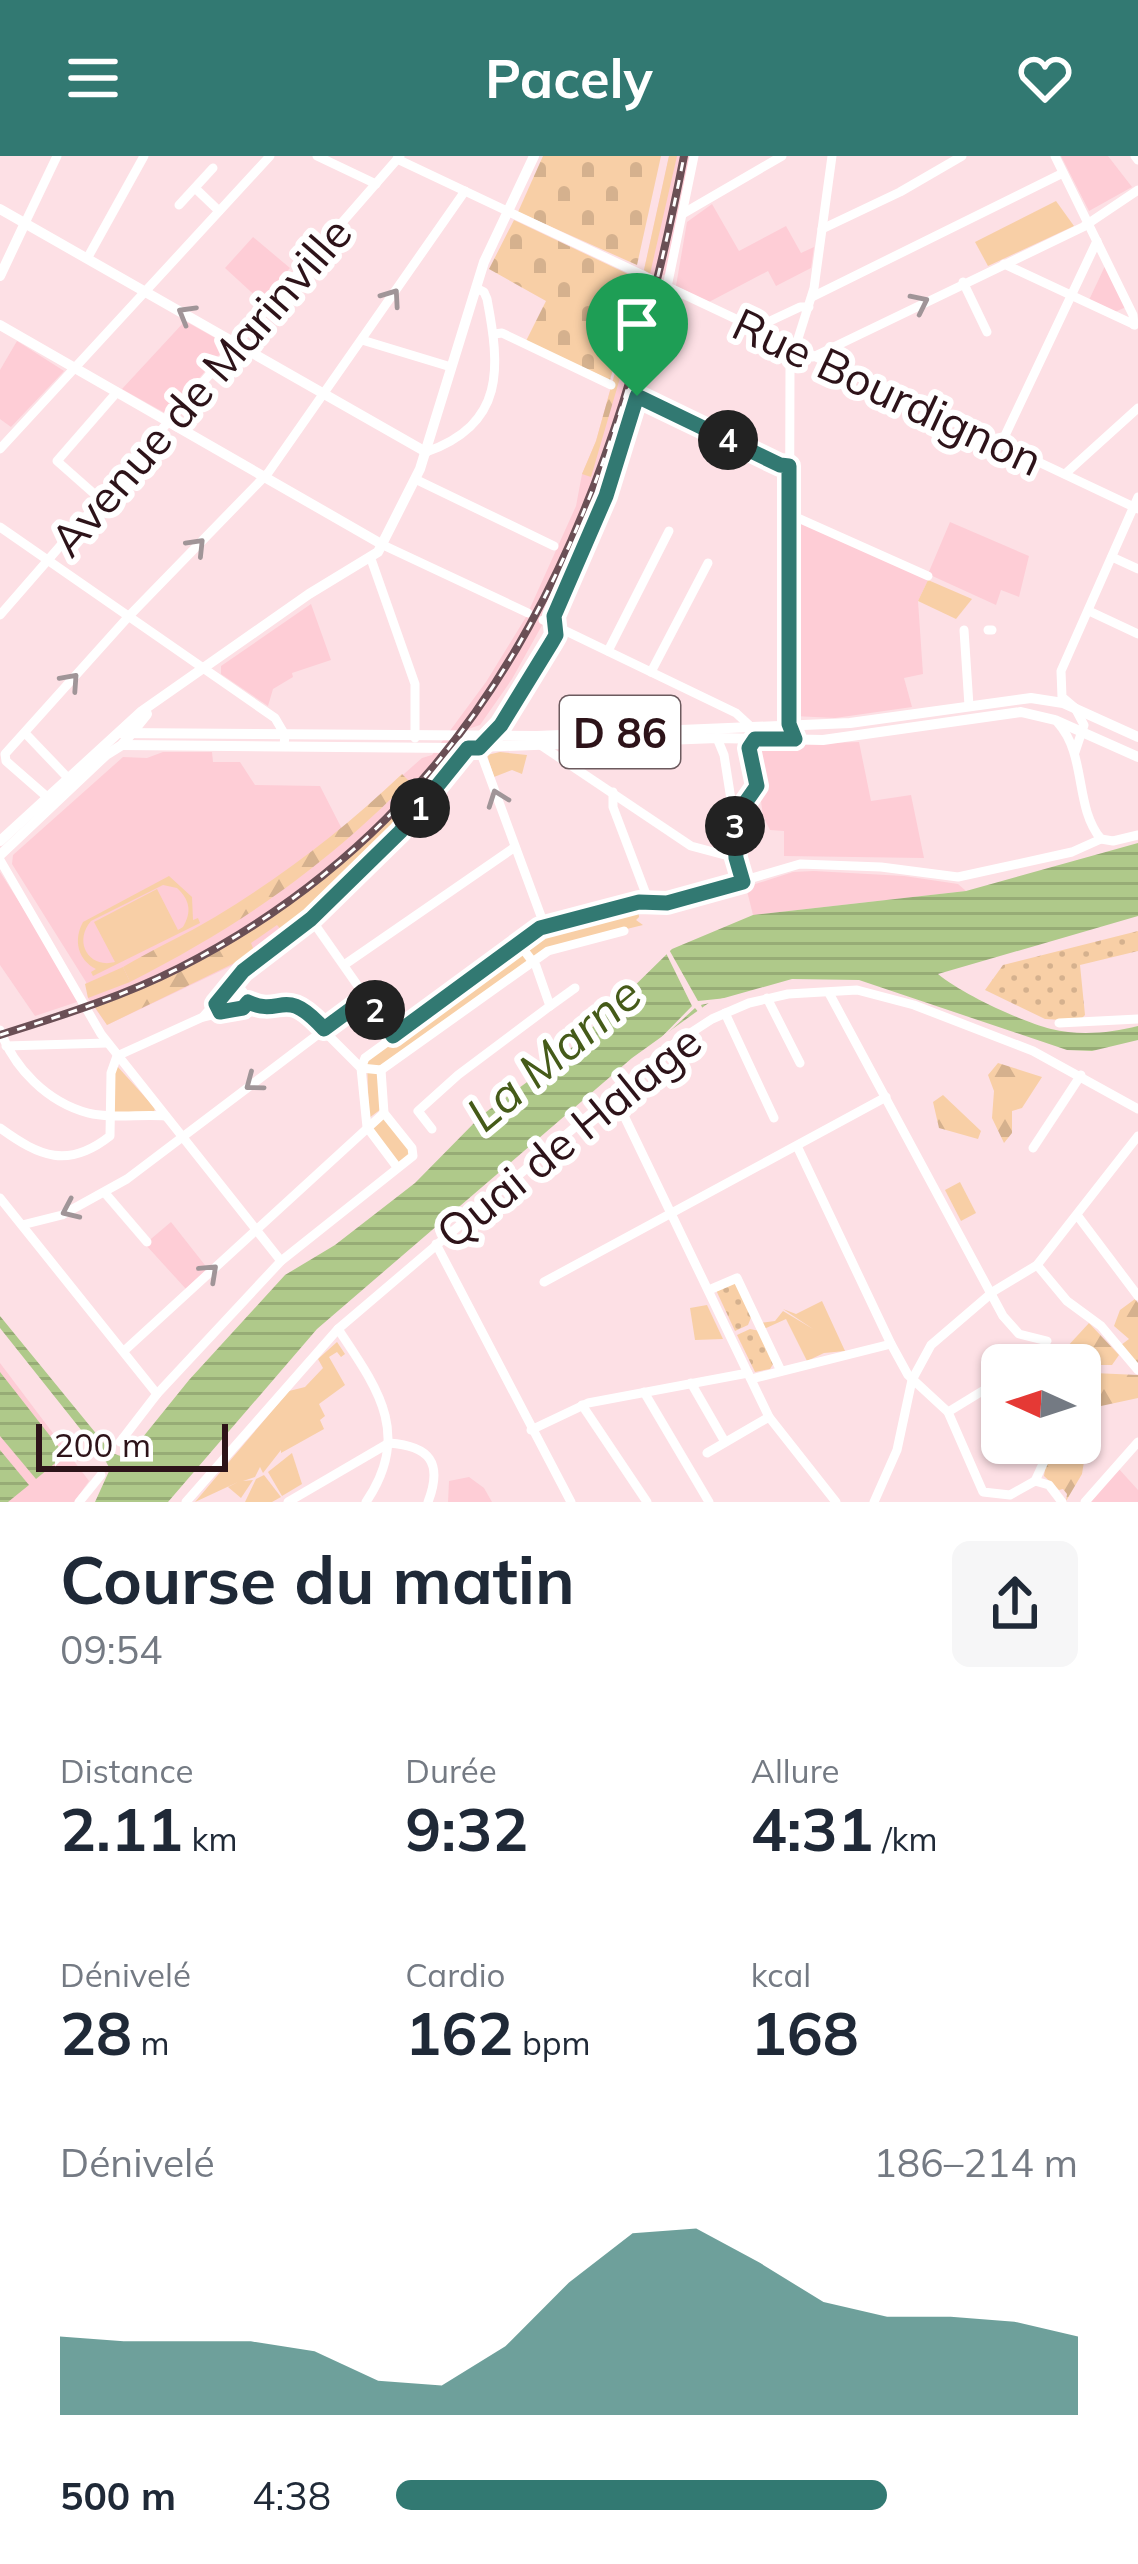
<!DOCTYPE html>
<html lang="fr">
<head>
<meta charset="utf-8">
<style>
	body { margin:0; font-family:Mulish,sans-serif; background:#f6f6f7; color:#1f2937; height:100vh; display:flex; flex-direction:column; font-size:45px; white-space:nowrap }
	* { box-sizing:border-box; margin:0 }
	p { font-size:39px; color:#747a83 }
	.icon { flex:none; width:66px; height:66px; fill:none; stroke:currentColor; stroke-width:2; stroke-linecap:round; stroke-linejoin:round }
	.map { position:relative; height:1346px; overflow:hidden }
	.sheet { display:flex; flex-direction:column; background:#fff; flex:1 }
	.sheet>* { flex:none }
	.needle { width:78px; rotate:273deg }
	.fabs { position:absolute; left:981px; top:1188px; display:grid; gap:24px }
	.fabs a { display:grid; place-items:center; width:120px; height:120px; border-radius:18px; background:#fff; box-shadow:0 3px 9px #0004; font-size:60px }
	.scale { position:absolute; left:36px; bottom:30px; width:192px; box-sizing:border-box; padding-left:12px; border:6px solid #2d1319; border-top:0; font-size:33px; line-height:42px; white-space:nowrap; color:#2d1319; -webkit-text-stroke:9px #fff; paint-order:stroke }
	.pin { position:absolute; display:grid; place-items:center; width:102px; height:102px; color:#fff; margin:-123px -51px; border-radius:50% 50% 50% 0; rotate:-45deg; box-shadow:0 0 12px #0007 }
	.pin .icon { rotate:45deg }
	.km { position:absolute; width:60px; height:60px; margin:-30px; border-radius:50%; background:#222; color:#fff; font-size:33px; line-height:60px; text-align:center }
	.round { display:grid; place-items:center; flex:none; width:126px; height:126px; border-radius:18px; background:#f6f6f7 }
	.head { display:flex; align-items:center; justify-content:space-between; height:204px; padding:0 60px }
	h1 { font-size:66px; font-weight:700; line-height:90px }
	.stats { display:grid; grid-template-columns:repeat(3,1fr); gap:18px; height:204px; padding:12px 60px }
	.stats div { display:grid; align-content:center }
	.stats b { font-size:60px; font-weight:700 }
	.stats small { font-size:33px; font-weight:400 }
	.stats p { font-size:33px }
	.chart { height:336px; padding:24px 60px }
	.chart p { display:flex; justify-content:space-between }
	.chart svg { width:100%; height:216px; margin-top:12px; fill:#327972; opacity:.7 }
	ul { padding:0 60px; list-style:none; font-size:39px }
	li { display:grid; grid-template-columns:192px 144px 1fr; align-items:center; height:90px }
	li i { height:30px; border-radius:15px; background:#327972 }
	header { display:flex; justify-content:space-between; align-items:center; height:156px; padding:0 60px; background:#327972; color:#fff; font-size:54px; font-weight:700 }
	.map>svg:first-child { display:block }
</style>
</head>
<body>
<header><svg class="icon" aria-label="menu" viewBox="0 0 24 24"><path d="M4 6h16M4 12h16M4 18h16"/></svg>Pacely<svg class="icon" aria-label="heart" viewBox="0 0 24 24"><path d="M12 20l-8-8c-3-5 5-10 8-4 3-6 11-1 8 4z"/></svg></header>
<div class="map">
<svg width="1138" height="1346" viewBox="0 0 1138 1346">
	<defs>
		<pattern id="forest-firs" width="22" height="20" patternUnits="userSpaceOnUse" patternTransform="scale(3)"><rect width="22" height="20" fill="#f8cfa6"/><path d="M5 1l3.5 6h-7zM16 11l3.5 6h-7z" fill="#d5b18e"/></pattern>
		<pattern id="cemetery-stones" width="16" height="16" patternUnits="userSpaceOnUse" patternTransform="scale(3)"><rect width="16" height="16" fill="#f8cfa6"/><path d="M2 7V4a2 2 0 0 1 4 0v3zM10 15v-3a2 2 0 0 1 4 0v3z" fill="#d5b18e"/></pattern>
		<pattern id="garden-dots" width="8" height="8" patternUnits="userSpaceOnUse" patternTransform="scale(3)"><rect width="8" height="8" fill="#f8cfa6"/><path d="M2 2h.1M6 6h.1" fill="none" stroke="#d5b18e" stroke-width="1.8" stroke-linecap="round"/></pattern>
		<pattern id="water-rules" width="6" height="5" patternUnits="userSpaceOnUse" patternTransform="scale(3)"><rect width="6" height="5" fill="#afc98a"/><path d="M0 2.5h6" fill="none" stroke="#97ac76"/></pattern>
	</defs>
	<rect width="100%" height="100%" fill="#fde0e5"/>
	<!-- built -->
	<g fill="#fecdd6">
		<path d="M669,0H690L667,117L659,122L656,131L661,140L614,306L559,439L512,523L480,569L468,573L444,602L449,607L368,702L315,752L266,791L231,810L107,869L88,842L86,826L12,708L13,699L123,601L147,602L163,596H212L213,606H240L255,629L320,630L342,673L422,602L432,599L486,526L526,461L576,350L582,318L596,285L638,133L648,126L650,119L644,114Z"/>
		<path d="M1061,0H1108L1132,31L1089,55Z"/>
		<path d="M712,48L739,95L786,70L801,97L814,91L811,112L776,130L768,115L709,146L676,130L687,66Z"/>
		<path d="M253,81L290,112L261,145L225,112Z"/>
		<path d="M1105,110L1126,151L1115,156L1089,144Z"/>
		<path d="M185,165L224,187L225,192L170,256L165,257L122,233Z"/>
		<path d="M17,185L64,215L11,271L0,263V214Z"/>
		<path d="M800,366L928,424L918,445L923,518L904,522L912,551L835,562L794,560V369Z"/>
		<path d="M950,366L1029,400L1019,441L1001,434L996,449L928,418Z"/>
		<path d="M311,448L331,504L292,517L293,521L273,533L268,550L221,518V510Z"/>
		<path d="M859,586L871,645L911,639L924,702L784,700V675L770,674L763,660L754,593L758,589Z"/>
		<path d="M814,715L904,720L958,728L966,735L753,759L746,731L793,716Z"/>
		<path d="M0,716L66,819L80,845L35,860L0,809Z"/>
		<path d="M171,1066L208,1113L186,1133L145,1088Z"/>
		<path d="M0,1207L89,1325L74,1346H0Z"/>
		<path d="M1118,1312L1138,1334V1346H1091Z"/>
		<path d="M469,1321L484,1332L492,1346H448L449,1325Z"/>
	</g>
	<!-- green -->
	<g fill="#f8cfa6" fill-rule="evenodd">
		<path d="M669,0H677L650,118L644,114Z"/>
		<path d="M1056,45L1074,70L988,110L975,86Z"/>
		<path d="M656,131L661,140L614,306L559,439L582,382L578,380L605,309Z"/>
		<path d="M928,424L972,443L956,463L918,445Z"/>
		<path d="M500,596L527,599L522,618L512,614L494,621L487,599Z"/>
		<path d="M442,602L448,610L416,653L350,719L337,707L405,643L408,645Z"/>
		<path d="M169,720L192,741L193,764L198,762L200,767L93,820L91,816L96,813C78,804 73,784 83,766ZM163,729L177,732C190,744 192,756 183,771L178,774L157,733L94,766L115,806C89,813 73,786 91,765Z"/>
		<path d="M638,749L639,761L636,764L643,769L554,791L380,911L381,953L369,962L367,904L527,787L533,788L547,775Z"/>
		<path d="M123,811L130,826L88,842L85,828Z"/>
		<path d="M117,910L155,952L154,956H112V914Z"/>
		<path d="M384,962L411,996L400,1008L370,973Z"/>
		<path d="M960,1026L976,1057L961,1065L945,1034Z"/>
		<path d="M822,1145L845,1195L824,1197L807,1205L786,1163L764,1173L761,1167L775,1165L783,1155L813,1173L783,1153L796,1158Z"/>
		<path d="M707,1149L723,1183L695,1184L690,1152Z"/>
		<path d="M337,1186L345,1198L341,1201L337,1196L329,1201L345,1229L319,1248L325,1260L320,1264L324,1273L281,1297V1294L263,1317L260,1311L255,1321L243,1325L253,1324L241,1342L228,1331L238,1326L195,1346L289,1235L305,1231L323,1212L318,1203Z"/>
		<path d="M292,1297L302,1328L282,1340L268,1316Z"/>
		<path d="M264,1319L281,1341L272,1346H245L256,1323Z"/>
	</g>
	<!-- forest -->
	<g fill="url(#forest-firs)">
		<path d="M637,138L644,140L591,321L582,318L596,285Z"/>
		<path d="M402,618L409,625C321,714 239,770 130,826L123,811C153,793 185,779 215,761C283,720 344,673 402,618Z"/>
		<path d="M337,707L350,719L284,777L277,769L251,787L255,797L107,869L94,850C184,819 262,765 337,707Z"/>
		<path d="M998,907L1042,921L1022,952L1012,955V977L1004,987L992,962L994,935L988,919Z"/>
		<path d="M943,939L981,975L978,983L939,972L933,946Z"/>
		<path d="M1135,1143L1138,1147V1210L1121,1189L1129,1183L1114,1170L1120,1154Z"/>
		<path d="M1089,1167L1119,1199L1112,1209H1096L1066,1192Z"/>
		<path d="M1052,1191L1094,1217L1138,1219V1242L1101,1250L1080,1249V1209H1041Z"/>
		<path d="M1080,1286L1086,1293L1082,1318L1066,1345L1067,1338L1063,1333L1059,1334L1044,1320L1049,1287Z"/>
	</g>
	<!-- cemetery -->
	<g fill="url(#cemetery-stones)">
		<path d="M543,0H661L637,109L518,56Z"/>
		<path d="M514,64L632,120L618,177L622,181L610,224L526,185L546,145L489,113Z"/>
	</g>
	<!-- garden -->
	<g fill="url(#garden-dots)">
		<path d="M1138,775V795L1080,809L1085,859L1079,865L1045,863L985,834L1003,809Z"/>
		<path d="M731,1127L738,1129L752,1159L748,1169L735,1175L716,1134Z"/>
		<path d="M750,1173L760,1175L775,1205L770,1213L755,1216L737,1179Z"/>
	</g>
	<!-- water -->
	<g fill="url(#water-rules)">
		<path d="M1138,687V760L938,818C962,838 1020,865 1051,873C1079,880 1111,877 1138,870V884L1092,895L1067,894L859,824L792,823L710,846L632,902L317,1173L168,1346H95L110,1313L105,1304L0,1172V1160L112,1297L126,1302L189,1224L285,1119L335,1089L415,1027L482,959L564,899L672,793L753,759L966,735Z"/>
		<path d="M0,1216L65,1299L36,1323L0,1280Z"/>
		<path d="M0,1294L29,1329L8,1346H0Z"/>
	</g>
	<!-- pier -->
	<path fill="#fde0e5" d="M667,790L698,845L736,841L701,849L704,856L700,858L695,852L645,898L692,850L664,793Z"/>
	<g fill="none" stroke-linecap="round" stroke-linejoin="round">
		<!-- minor -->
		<g stroke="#fff" stroke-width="9">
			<path d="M317,0L376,28"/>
			<path d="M1055,0L1133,159L1134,169"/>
			<path d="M1135,0L1138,4"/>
			<path d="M397,3L1138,353"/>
			<path d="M195,32L219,55"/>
			<path d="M179,49L213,12"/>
			<path d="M684,57L782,0"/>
			<path d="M25,67L57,0"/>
			<path d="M822,73L900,36L962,0"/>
			<path d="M88,101L144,0"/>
			<path d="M1004,108L1135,169"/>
			<path d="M963,126L987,176"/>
			<path d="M812,141L1063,17"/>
			<path d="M768,166L800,151H809"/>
			<path d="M494,178L502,177L611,229"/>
			<path d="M362,184L451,211"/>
			<path d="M813,201L1083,71L1138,34"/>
			<path d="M637,240L789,310"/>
			<path d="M1001,288L1097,85"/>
			<path d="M0,293L270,0"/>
			<path d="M426,296C506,268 500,211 487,143L484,136L476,132"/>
			<path d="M1065,318L1138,252"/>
			<path d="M415,323L554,390"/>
			<path d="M100,343L57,305L117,236"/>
			<path d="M789,358L928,420"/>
			<path d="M0,371L275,562L285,579L284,589"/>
			<path d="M383,389L528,457"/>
			<path d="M1112,401L1138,413"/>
			<path d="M371,403L415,528V582"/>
			<path d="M1089,455L1138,478"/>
			<path d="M0,459L400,0"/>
			<path d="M543,464L736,557L749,569"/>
			<path d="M964,474L969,550"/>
			<path d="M988,474H992"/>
			<path d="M608,495L669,375"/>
			<path d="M651,516L708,407"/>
			<path d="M1058,567C1087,599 1074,651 1101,683"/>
			<path d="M25,577L68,622"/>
			<path d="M492,580L556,479L554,460L593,374L617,308L667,131L694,0"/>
			<path d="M717,582L724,599L738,688L736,702L743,726"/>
			<path d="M795,583L789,568L790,208L814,132L832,0"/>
			<path d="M542,590L691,690L736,702"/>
			<path d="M479,592L545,771"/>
			<path d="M1075,596L1084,569L1075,552L1062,541L1061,515L1138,341"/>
			<path d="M613,636V651L649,746"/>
			<path d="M46,640L6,605L5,598L129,460L268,317L465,35"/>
			<path d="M734,663L757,630L749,593L755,583"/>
			<path d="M0,704L101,878L281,1105"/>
			<path d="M311,763L393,880"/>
			<path d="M344,809L515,691"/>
			<path d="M234,824L253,849L297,848L361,912L381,914"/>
			<path d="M829,837L1003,1160L1019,1178L1047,1185"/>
			<path d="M767,842L800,907"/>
			<path d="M550,850L575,832"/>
			<path d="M725,857L774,962"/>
			<path d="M203,861L243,815L311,763L356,721L400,676L468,592"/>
			<path d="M1059,867L1138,863"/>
			<path d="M0,874C14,912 47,946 88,957C112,963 140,958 165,960"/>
			<path d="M6,890L107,887"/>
			<path d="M381,914L548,795L624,775"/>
			<path d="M614,939L769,1261L836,1346"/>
			<path d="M0,972C40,1001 68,1013 110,980L111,917L117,900L203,861L243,852L248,846"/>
			<path d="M432,973L418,955L458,919L550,850L536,810L520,789"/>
			<path d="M797,990L891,1188L908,1219L948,1256L983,1336L1010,1339L1035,1325"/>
			<path d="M1033,992L1081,919"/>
			<path d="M397,1011L367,971L361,912L365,902L545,771L639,746L667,747L800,708L881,711L958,721L1072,696L1101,683L1113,685L1138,679"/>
			<path d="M105,1037L147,1086"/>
			<path d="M0,1042L157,1238"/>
			<path d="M1077,1059L1138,1140"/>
			<path d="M22,1069L62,1059L127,1023L366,842"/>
			<path d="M436,1088L571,1346"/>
			<path d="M1037,1109L1067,1145L1101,1170L1138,1214"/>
			<path d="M544,1126L886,941"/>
			<path d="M709,1134L737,1122L781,1215"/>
			<path d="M338,1173C378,1233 412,1278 366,1346"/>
			<path d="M124,1195L384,957"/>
			<path d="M751,1223L891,1188"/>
			<path d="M691,1227L725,1286"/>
			<path d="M644,1236L709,1346"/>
			<path d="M582,1249L647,1346"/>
			<path d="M948,1256L1002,1223"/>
			<path d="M531,1274L588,1247L748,1217"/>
			<path d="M120,1286L157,1238L281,1105L413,1000L412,992L384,957L381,914"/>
			<path d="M707,1297L769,1261"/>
			<path d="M1035,1325L1046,1301V1287"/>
			<path d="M1035,1325L1049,1329L1062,1346"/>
			<path d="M79,1346L101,1319"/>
			<path d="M186,1346L338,1173L669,891L712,863L749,847L788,838L857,834L914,849L1033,895L1138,953"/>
			<path d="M288,1346L389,1287C430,1290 443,1307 428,1346"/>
			<path d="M874,1346L897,1294L912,1224L931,1189L994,1135L1037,1109L1138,980"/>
			<path d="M1085,1346L1138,1286"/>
		</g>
		<!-- major -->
		<g stroke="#fff" stroke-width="10">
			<path d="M0,53L426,296"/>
			<path d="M0,120L25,67"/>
			<path d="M0,169L383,389"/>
			<path d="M119,577L537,580L850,567L1031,542L1063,547L1138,581"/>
			<path d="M122,589L453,592L717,582L823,584L1021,556L1055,564L1138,601"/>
			<path d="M0,685L142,555L309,438L378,396L420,313L484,106L534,0"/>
			<path d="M0,699L106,599L122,589L147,558"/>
		</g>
		<defs>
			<path id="rail" d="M0,879C60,860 122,841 179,812C505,646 618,338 684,0"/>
		</defs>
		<!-- rail casing -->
		<use href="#rail" stroke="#6a4f55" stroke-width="8"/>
		<!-- rail -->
		<use href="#rail" stroke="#fff" stroke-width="3" stroke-dasharray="9" stroke-linecap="butt"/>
	</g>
	<!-- one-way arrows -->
	<defs><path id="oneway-chevron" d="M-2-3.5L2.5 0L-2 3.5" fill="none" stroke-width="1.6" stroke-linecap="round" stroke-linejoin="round" transform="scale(3)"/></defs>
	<g stroke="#a09598">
		<use href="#oneway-chevron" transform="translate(392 141) rotate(-55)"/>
		<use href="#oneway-chevron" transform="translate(920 147) rotate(-26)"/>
		<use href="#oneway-chevron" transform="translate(186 158) rotate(-150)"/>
		<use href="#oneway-chevron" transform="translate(197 390) rotate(-46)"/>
		<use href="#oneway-chevron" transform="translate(71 525) rotate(-48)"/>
		<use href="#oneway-chevron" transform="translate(497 642) rotate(-110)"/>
		<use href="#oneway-chevron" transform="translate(253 927) rotate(143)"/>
		<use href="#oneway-chevron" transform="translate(70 1054) rotate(156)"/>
		<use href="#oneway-chevron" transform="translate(210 1116) rotate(-43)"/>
	</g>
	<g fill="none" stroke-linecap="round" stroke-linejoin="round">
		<defs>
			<path id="route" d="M637,240L780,309L789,310V568L795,583H755L749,592L757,630L734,663L736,702L743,726L667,747L639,746L540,772L393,880L366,842L324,873C283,828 283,862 248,846L243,852L220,856L216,848L243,815L311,763L400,676L468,592H479L501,569L552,486L556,479L554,460L606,340Z"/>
		</defs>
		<!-- route casing -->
		<use href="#route" stroke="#fff" stroke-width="24"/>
		<!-- route -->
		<use href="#route" stroke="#327972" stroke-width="15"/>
	</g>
	<g text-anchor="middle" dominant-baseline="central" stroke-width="12" stroke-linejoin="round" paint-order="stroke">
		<!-- shield labels -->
		<rect fill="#fff" stroke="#6c5a5e" stroke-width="3" x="560" y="540" width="120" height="72" rx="9"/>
		<g font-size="42" font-weight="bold" fill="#2d1319">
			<text x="620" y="576">D 86</text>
		</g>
		<!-- street labels -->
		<g font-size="45" fill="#2d1319" stroke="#fff">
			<text transform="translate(200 230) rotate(-49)">Avenue de Marinville</text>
			<text transform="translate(888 235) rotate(25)">Rue Bourdignon</text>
			<text transform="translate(568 980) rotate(-39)">Quai de Halage</text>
		</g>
		<!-- water labels -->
		<g font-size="48" font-style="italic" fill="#455b19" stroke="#fff">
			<text transform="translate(553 897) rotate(-40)">La Marne</text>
		</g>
	</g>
</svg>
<div class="fabs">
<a><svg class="needle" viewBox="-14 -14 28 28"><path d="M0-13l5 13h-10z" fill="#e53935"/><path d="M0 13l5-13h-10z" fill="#747a83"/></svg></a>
</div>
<div class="scale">200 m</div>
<div class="pin" style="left:637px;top:240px;background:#1e9e55"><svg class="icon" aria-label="arrive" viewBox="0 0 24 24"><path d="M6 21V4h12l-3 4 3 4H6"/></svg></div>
<b class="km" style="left:420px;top:652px">1</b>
<b class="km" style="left:375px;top:854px">2</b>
<b class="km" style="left:735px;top:670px">3</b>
<b class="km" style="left:728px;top:284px">4</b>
</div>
<section class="sheet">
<div class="head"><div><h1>Course du matin</h1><p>09:54</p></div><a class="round"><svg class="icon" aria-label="share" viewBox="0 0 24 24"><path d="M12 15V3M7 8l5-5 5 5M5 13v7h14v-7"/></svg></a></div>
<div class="stats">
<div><p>Distance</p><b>2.11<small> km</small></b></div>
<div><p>Durée</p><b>9:32</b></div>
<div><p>Allure</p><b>4:31<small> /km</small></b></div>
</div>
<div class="stats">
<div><p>Dénivelé</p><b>28<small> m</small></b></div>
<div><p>Cardio</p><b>162<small> bpm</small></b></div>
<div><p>kcal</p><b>168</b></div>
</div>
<div class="chart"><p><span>Dénivelé</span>186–214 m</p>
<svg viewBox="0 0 160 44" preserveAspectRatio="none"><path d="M0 44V28L10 29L20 29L30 29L40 31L50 37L60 38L70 30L80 17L90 7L100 6L110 13L120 21L130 24L140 24L150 25L160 28V44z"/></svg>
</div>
<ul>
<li><b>500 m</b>4:38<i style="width:72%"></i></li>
</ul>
</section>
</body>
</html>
